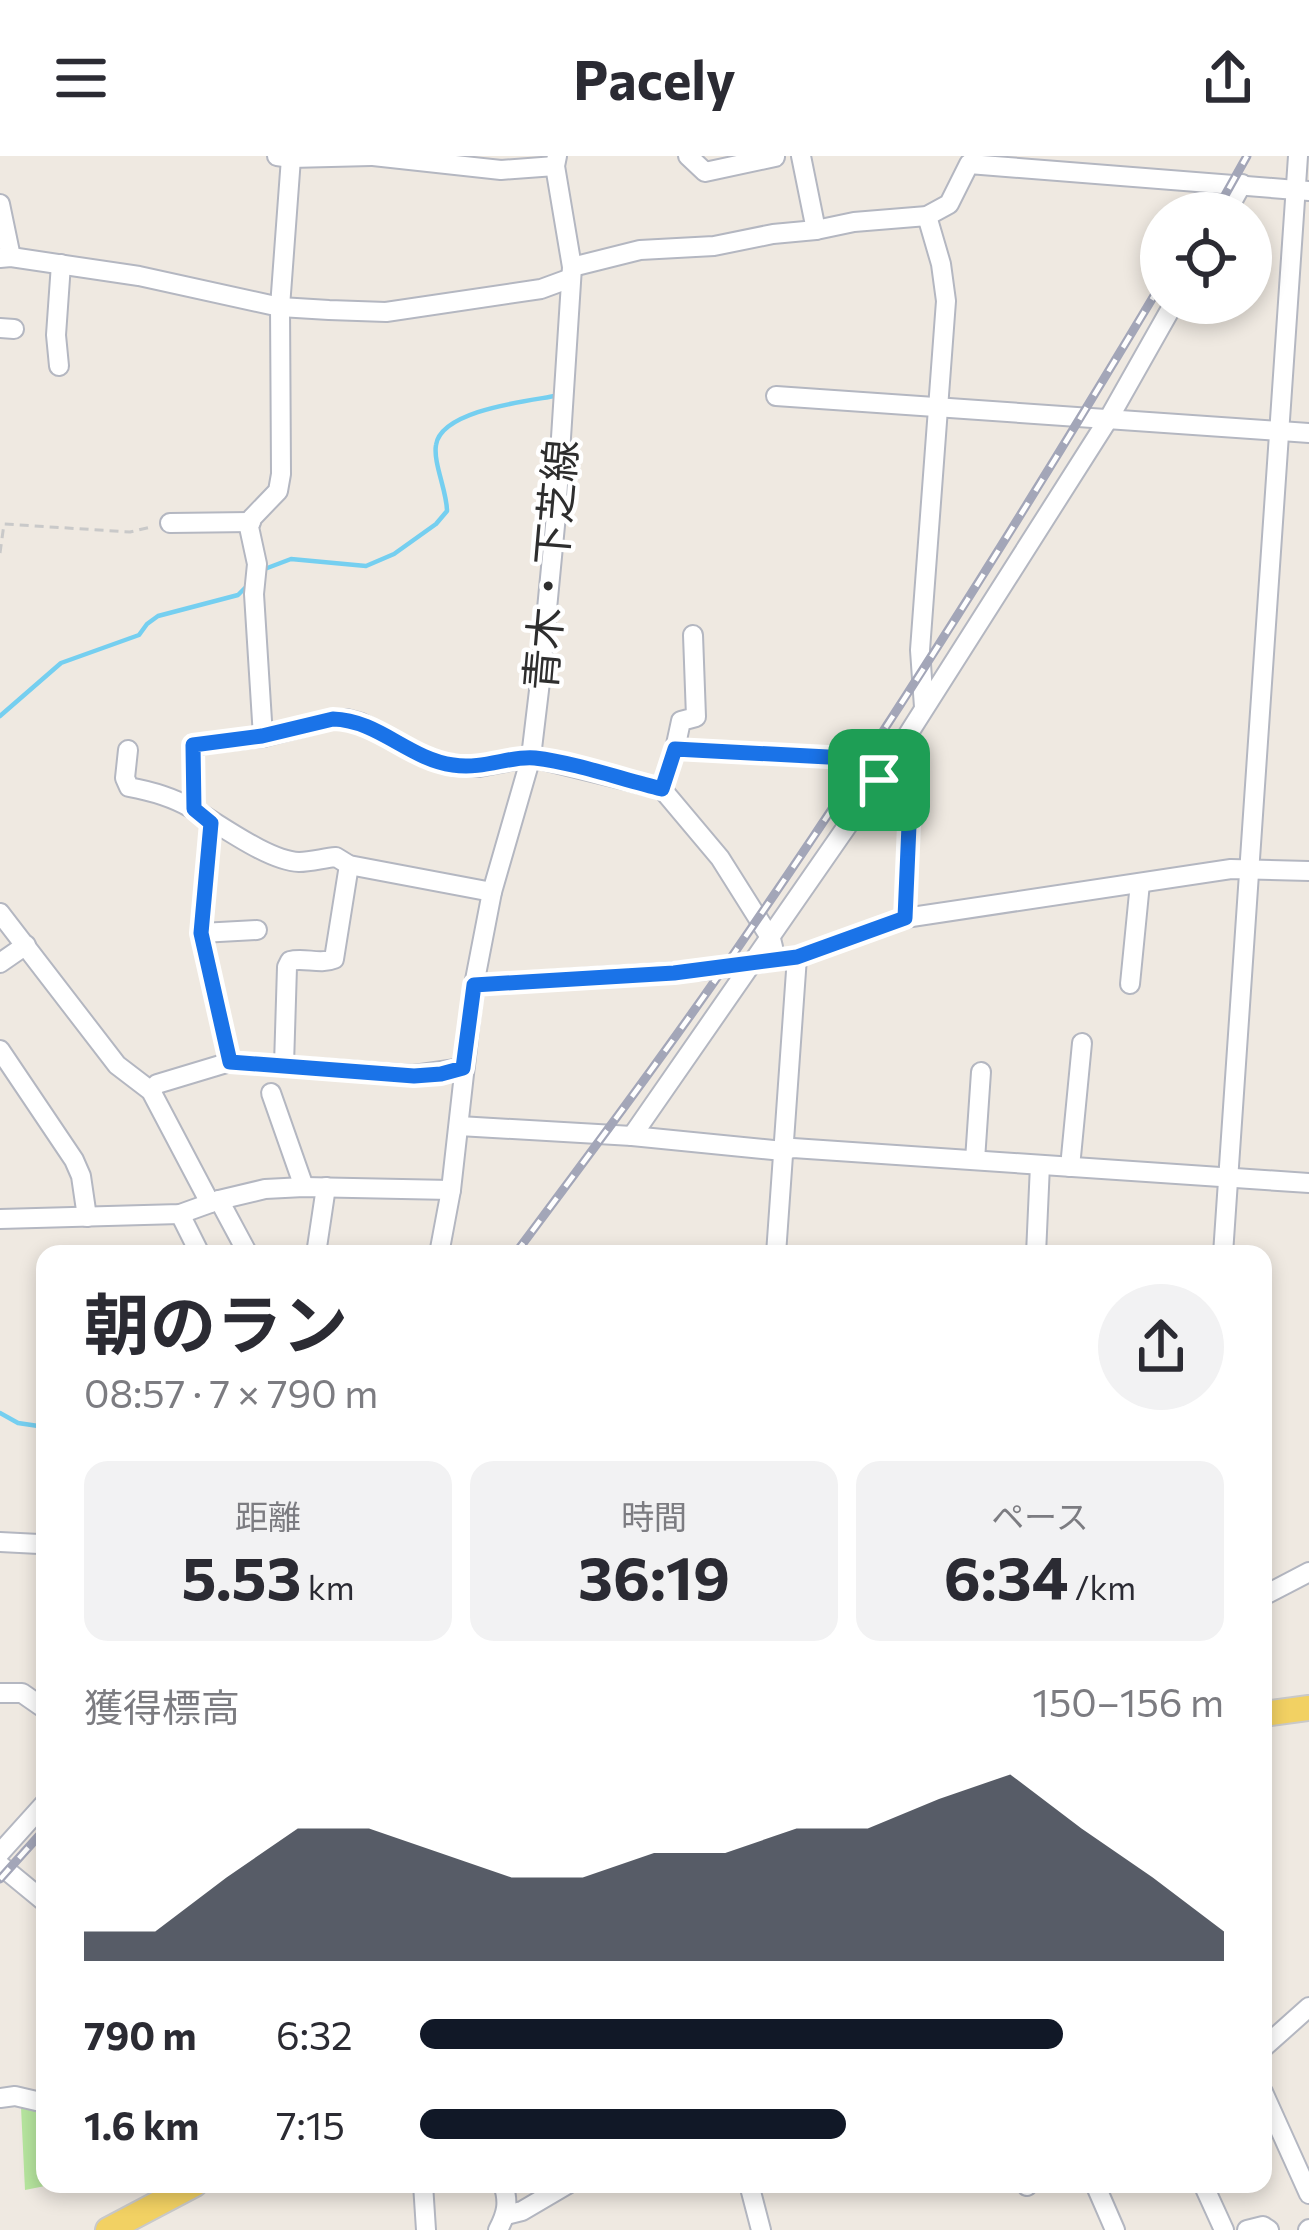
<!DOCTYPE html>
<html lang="ja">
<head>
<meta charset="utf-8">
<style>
	body { margin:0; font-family:Commissioner,"Noto Sans JP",sans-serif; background:#f2f2f3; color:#2b2b33; height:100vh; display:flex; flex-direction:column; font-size:45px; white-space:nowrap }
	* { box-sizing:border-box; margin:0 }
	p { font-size:39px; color:#7c7c81 }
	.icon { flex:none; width:66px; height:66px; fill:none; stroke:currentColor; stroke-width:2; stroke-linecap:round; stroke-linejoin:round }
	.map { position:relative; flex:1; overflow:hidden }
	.side { position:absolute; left:36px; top:1089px; width:1236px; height:948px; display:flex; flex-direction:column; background:#fff; border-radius:24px; box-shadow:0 6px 18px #0003 }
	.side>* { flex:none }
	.fabs { position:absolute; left:1140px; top:36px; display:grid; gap:24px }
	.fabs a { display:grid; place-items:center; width:132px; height:132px; border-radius:50%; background:#fff; box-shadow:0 6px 18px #0003; font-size:60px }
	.pin { position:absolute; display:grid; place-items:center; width:102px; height:102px; color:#fff; margin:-51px; border-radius:24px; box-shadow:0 6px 18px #0006 }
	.round { display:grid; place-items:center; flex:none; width:126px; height:126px; border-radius:63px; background:#f2f2f3 }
	.overview { display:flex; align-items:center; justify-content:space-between; height:204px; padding:0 48px }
	h1 { font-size:66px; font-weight:700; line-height:90px }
	.metrics { display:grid; grid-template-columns:repeat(3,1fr); gap:18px; height:204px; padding:12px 48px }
	.metrics div { display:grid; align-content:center; border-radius:24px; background:#f2f2f3; text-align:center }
	.metrics b { font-size:60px; font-weight:700 }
	.metrics small { font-size:33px; font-weight:400 }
	.metrics p { font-size:33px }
	.chart { height:336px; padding:24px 48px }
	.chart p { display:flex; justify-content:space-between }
	.chart svg { width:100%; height:216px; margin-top:12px; fill:#111827; opacity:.7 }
	ul { padding:0 48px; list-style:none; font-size:39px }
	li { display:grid; grid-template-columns:192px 144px 1fr; align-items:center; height:90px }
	li i { height:30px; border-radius:15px; background:#111827 }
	header { display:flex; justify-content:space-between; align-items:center; height:156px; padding:0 48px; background:#fff; font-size:54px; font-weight:700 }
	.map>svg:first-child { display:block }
</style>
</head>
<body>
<header><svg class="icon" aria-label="menu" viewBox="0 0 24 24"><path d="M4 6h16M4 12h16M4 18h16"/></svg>Pacely<svg class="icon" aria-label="share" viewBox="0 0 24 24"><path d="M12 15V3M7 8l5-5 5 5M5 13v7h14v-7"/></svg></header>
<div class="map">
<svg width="1309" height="2074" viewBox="0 0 1309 2074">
	<rect width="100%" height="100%" fill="#efe9e1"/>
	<!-- green -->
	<path fill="#b6e59e" d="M21,1951L45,1957V2028H55L25,2034Z"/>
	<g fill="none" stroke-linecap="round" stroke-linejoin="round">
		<!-- stream -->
		<g stroke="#75cff0" stroke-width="4.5">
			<path d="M262,414L291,403L366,410L394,398L436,368L447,355C447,335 433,307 436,289C441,254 528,245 555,240"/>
			<path d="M0,560L61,507L139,479L147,468L158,460L238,439L250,427"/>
			<path d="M0,1257L18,1267L45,1271"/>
		</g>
		<defs>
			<g id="minor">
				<path d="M277,0L291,2L371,0"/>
				<path d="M373,0L501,14L555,10"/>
				<path d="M688,0L705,16L775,1"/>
				<path d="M801,0L816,74"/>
				<path d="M0,48L11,101"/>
				<path d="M1226,57L1242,28"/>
				<path d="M0,102L11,101L139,120L280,151L329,154L386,156L541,133L571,122"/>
				<path d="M572,111L640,94L714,90L773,78L816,74L854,66L927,60L949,48L969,8L1309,35"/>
				<path d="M0,172L14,173"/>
				<path d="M59,210L56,179L61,108"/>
				<path d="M776,240L1309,277"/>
				<path d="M170,367L251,366"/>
				<path d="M924,551L920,494L946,145L941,108L927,60"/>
				<path d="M263,581L254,438L257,408L249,371L252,362L278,335L281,318L280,151L291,2"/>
				<path d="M675,593L681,565L696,561L693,479"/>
				<path d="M128,594L125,622L129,631C151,635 172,641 191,652C218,667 268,705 299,706C311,706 324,702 336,701L349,709L492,736"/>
				<path d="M662,633L675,593L847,602L910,646L905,762"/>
				<path d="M194,653L193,589L263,581L333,563H346L361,567L427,602L451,609L479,611L531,601L662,633L720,702L771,783L773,791"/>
				<path d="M211,667L201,777L230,906"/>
				<path d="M0,757L117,909L151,935L210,1047"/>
				<path d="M201,777L257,774"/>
				<path d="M0,807L26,789"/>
				<path d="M1130,828L1140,727"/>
				<path d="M474,829L707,814L797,801L905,762L1231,713L1309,715"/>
				<path d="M0,894L74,1004L81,1020L87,1061"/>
				<path d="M284,909L287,811L290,805C304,801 320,809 334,803L349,709"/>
				<path d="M151,935L157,928L230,906L414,919L463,912"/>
				<path d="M271,937L304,1031"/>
				<path d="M459,970L632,980L783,995L793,992L1309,1027"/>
				<path d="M632,980L879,624L1109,262L1174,147"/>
				<path d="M975,1004L981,916"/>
				<path d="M1070,1011L1082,887"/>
				<path d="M219,1044L248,1098"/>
				<path d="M180,1058L200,1098"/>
				<path d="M0,1063L180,1058L219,1044L265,1033L304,1031L451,1034"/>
				<path d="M316,1098L326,1031"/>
				<path d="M439,1098L451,1034L474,829L492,736L531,601L540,526L556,359L572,111L555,10L557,0"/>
				<path d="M776,1098L797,801"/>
				<path d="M1036,1098L1040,1009"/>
				<path d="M1223,1098L1298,0"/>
				<path d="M0,1386L39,1388L45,1385"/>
				<path d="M1263,1440L1309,1416"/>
				<path d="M0,1537H22L45,1553"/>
				<path d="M0,1697L45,1647"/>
				<path d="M0,1709L45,1746"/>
				<path d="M1263,1892L1309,1851"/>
				<path d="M1263,1936L1309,2038"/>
				<path d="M0,1942L15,1940L45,1947"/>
				<path d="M423,2028L426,2074"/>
				<path d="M749,2028L761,2074"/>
				<path d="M1026,2028L1027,2030"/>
				<path d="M1095,2028L1115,2074"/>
				<path d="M1203,2028L1224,2074"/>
				<path d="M506,2059L522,2055L568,2028"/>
				<path d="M498,2074C507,2057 509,2046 503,2028"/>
				<path d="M1247,2074L1263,2070L1269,2074"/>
				<path d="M1308,2074L1309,2073"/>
			</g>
			<g id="major">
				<path d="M1263,1558L1309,1552"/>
				<path d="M108,2074L195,2028"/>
			</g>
		</defs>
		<!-- minor casing -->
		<use href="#minor" stroke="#b4b7c1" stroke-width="22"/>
		<!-- major casing -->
		<use href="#major" stroke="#c9c9c9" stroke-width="28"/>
		<!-- path -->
		<path stroke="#c9c9c9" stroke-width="3" stroke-dasharray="9 6" stroke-linecap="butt" d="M0,397L4,368L130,376L151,371"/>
		<!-- minor -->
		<use href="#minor" stroke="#fff" stroke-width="18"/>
		<!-- major -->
		<use href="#major" stroke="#f2d163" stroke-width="24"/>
		<defs>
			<g id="rail">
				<path d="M1215,57L1247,0"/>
				<path d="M515,1098C595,991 675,884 750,774C895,564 1030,347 1161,128"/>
				<path d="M0,1723L45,1673"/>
			</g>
		</defs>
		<!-- rail casing -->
		<use href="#rail" stroke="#a3a6b8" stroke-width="9"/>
		<!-- rail -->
		<use href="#rail" stroke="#fff" stroke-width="4.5" stroke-dasharray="14" stroke-linecap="butt"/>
	</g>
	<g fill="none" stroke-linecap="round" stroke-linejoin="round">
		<defs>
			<path id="route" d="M333,563C378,564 409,603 453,609C483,614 512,599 535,602C576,607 621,623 662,633L675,593L847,602L910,646L905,762L797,801L674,817L474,829L463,912L441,918L414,920L230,906L201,777L211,667L194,653L193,589L262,580Z"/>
		</defs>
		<!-- route casing -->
		<use href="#route" stroke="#fff" stroke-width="24"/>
		<!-- route -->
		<use href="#route" stroke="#1a73e8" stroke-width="15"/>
	</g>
	<g text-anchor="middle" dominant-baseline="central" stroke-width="9" stroke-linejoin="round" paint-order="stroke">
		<!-- street labels -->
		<g font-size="42" fill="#2e2e2e" stroke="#fff">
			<text transform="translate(549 409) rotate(-85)">青木・下芝線</text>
		</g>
	</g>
</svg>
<div class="fabs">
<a><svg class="icon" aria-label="locate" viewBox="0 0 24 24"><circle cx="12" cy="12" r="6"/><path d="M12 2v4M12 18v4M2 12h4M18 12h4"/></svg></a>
</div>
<div class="pin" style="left:879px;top:624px;background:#1e9e55"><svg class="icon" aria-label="arrive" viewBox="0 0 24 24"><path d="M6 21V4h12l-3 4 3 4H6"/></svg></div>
<section class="side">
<div class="overview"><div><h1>朝のラン</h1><p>08:57 · 7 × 790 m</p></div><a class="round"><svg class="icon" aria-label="share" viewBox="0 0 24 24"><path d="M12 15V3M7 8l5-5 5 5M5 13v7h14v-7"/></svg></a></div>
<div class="metrics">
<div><p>距離</p><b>5.53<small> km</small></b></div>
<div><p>時間</p><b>36:19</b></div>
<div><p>ペース</p><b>6:34<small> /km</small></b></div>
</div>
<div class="chart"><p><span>獲得標高</span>150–156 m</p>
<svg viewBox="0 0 160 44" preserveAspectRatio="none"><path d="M0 44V38L10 38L20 27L30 17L40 17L50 22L60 27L70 27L80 22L90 22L100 17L110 17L120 11L130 6L140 17L150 27L160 38V44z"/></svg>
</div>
<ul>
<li><b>790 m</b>6:32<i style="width:80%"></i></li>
<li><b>1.6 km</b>7:15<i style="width:53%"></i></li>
</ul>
</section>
</div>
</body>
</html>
